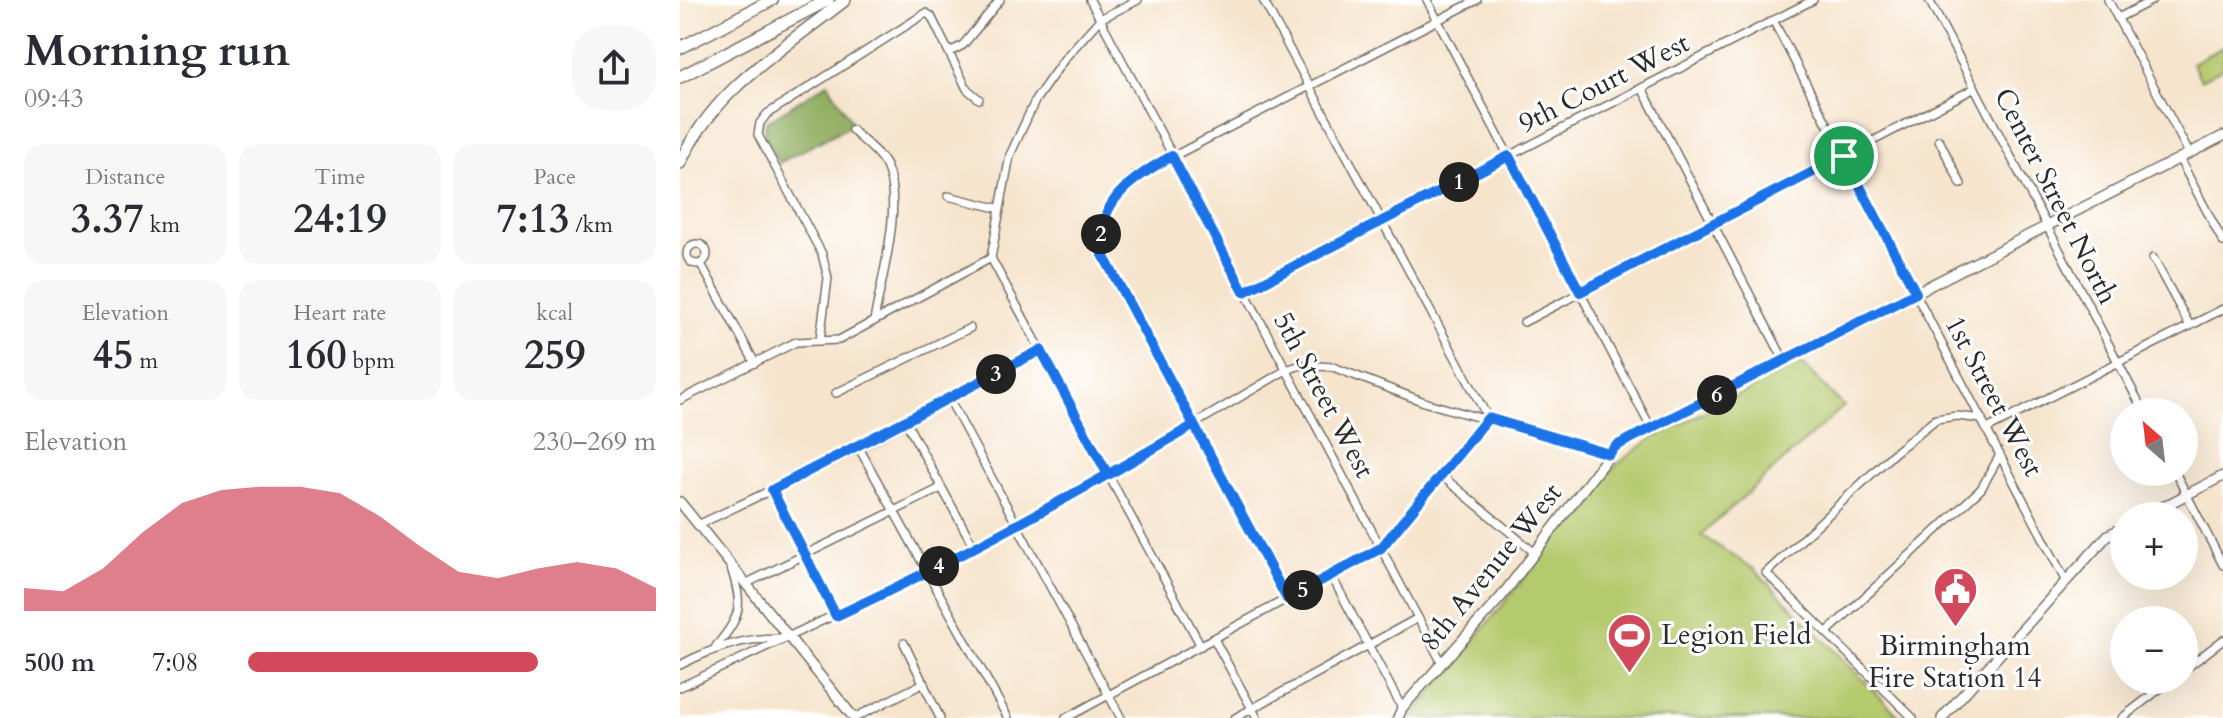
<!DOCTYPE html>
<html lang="en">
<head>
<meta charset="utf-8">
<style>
	body { margin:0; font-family:Cardo,serif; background:#f7f7f7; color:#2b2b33; height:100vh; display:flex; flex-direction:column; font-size:30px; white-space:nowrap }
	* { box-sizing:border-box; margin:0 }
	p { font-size:26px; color:#7c7c81 }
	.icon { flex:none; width:44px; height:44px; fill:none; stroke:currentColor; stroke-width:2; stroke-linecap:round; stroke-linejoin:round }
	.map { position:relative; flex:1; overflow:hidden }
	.drawer { display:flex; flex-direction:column; background:#fff; width:680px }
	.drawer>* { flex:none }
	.needle { width:52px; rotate:332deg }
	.fabs { position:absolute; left:1430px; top:398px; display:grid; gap:16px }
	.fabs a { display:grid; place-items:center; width:88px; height:88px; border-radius:50%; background:#fff; box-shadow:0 8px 32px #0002; font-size:40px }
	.pin { position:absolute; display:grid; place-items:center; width:68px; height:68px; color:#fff; margin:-34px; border:4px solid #fff; border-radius:50%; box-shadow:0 2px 8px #0007 }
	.km { position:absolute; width:40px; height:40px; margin:-20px; border-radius:50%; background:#222; color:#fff; font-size:22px; line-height:40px; text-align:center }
	.round { display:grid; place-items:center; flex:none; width:84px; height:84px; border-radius:32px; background:#f7f7f7 }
	.overview { display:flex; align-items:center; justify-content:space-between; height:136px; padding:0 24px }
	h1 { font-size:44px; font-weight:800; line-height:60px }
	.figures { display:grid; grid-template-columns:repeat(3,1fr); gap:12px; height:136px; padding:8px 24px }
	.figures div { display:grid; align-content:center; border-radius:20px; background:#f7f7f7; text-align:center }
	.figures b { font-size:40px; font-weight:800 }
	.figures small { font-size:22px; font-weight:400 }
	.figures p { font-size:22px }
	.chart { height:224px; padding:16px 24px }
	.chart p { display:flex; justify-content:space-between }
	.chart svg { width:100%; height:144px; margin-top:8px; fill:#d1495b; opacity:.7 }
	ul { padding:0 24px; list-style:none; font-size:26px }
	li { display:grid; grid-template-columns:128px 96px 1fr; align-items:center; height:60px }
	li i { height:20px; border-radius:10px; background:#d1495b }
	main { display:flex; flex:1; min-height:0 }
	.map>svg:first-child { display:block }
</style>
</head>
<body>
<main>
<section class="drawer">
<div class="overview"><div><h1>Morning run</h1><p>09:43</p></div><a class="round"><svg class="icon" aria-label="share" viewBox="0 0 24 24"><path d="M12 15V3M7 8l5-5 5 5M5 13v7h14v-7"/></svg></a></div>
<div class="figures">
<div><p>Distance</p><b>3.37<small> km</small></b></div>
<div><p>Time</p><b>24:19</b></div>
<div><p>Pace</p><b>7:13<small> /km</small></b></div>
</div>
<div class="figures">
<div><p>Elevation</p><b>45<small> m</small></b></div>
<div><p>Heart rate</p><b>160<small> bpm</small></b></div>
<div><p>kcal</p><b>259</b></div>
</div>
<div class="chart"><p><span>Elevation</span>230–269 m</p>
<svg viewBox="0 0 160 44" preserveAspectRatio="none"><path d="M0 44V37L10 38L20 31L30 20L40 11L50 7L60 6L70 6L80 8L90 15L100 24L110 32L120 34L130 31L140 29L150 31L160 37V44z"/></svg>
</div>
<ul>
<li><b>500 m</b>7:08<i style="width:71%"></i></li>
</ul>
</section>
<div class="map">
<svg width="1543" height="718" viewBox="0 0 1543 718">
	<rect width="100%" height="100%" fill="#fff"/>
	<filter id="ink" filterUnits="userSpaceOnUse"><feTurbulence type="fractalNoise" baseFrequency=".0125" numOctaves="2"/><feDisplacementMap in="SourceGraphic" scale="16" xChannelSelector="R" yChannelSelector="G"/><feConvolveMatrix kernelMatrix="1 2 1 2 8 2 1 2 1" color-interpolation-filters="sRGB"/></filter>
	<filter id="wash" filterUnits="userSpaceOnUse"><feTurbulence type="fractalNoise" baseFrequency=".006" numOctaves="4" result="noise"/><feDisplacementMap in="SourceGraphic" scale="32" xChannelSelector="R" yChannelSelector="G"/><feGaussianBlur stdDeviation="1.8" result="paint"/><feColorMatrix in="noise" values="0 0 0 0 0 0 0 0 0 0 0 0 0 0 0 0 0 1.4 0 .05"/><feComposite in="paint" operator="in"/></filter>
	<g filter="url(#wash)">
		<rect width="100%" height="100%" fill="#f6e4cc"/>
		<!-- green -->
		<g fill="#b5c96d" stroke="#707a4c" stroke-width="2">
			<path d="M1543,47V68L1521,80L1512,63Z"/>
			<path d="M1121,363L1164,406L1021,535L1074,569L1221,718H731L935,466L971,439Z"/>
		</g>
		<!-- forest -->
		<path fill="#90ad60" stroke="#5e6c46" stroke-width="2" d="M148,83L173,124L99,163L84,137L86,122Z"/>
	</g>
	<g filter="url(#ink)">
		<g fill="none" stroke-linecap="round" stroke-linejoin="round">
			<defs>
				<g id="minor">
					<path d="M410,0L762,663"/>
					<path d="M458,0L420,19L385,58L356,99L330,155L311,258L521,646"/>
					<path d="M747,0L971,428"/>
					<path d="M1249,0L1464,412"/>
					<path d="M1428,0L1509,153"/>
					<path d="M1438,18L1473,0"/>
					<path d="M1093,20L1385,580"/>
					<path d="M270,52L283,45L320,0"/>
					<path d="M962,88L1104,360"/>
					<path d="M172,130C183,141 199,152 206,166C224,205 201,279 194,321"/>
					<path d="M1259,140L1281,184"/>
					<path d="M1499,158L1543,242"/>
					<path d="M268,196L317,208"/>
					<circle cx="17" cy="254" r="10"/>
					<path d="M1473,258L1510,326"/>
					<path d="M21,264L75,363"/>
					<path d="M564,292L1133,0"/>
					<path d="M844,322L1295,88"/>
					<path d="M140,340L148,278L142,254L78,135L80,123L87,114L246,13L251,16L287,89L299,99"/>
					<path d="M156,393L290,328"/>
					<path d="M269,399L441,718"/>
					<path d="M0,400L116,342L159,340L311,258"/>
					<path d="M226,422L294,547"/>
					<path d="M1307,429L1543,309"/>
					<path d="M179,448L328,718"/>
					<path d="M1495,472L1543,565"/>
					<path d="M762,476L855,553"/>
					<path d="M92,490L156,616"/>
					<path d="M18,525L179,448L361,350"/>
					<path d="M651,575L722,708"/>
					<path d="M65,584L261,488"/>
					<path d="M607,599L422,253C418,221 431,197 455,176L797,0"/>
					<path d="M1147,632L1301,489L1320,455"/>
					<path d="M534,639L577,718"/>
					<path d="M224,643L260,718"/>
					<path d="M36,646C62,616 63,605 51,568"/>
					<path d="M0,665C35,647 65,637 105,638"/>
					<path d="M1504,670L1543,640"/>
					<path d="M0,687L247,572L428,475L606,370L621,365L653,367L747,403L929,454"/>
					<path d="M174,718L244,683"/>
					<path d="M386,718L701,548L808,418L583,0"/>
					<path d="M555,718L738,618"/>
					<path d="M1233,718L1086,573L1214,453L1256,419L1277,416L1302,419"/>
					<path d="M1442,718L1491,680"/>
				</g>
				<g id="major">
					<path d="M0,502L174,718"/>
					<path d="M1465,516L1543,476"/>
					<path d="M718,718L722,708L821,597L936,446L1543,136"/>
					<path d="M1262,718L1428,535L1444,527"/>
				</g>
				<g id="highway">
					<path d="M0,48L92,0"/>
					<path d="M0,77L148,0"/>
					<path d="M0,163C34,89 103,49 165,0"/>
				</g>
			</defs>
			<!-- minor casing -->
			<use href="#minor" stroke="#726c63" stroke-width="10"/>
			<!-- major casing -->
			<use href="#major" stroke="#726c63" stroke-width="12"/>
			<!-- highway casing -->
			<use href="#highway" stroke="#726c63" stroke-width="14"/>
			<!-- minor -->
			<use href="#minor" stroke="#fff" stroke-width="7"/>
			<!-- major -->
			<use href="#major" stroke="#fff" stroke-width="9"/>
			<!-- highway -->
			<use href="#highway" stroke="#fff" stroke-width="11"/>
		</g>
	</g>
	<g fill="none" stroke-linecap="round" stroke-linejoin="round" filter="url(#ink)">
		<defs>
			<path id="route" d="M1164,156L900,292L829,156L564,292L492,156C452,178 415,202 422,253L514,425L428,475L361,350L92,490L156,616C279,559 397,493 514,425L607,599L701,548L808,418L929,454L936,446L1236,293L1164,156"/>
		</defs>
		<!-- route casing -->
		<use href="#route" stroke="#fff" stroke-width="16"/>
		<!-- route -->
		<use href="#route" stroke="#1a73e8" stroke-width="10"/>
	</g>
	<!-- icons -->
	<defs>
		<symbol id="civic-pin" viewBox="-11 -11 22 30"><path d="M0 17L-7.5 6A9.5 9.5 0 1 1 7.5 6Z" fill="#d1495b" stroke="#fff"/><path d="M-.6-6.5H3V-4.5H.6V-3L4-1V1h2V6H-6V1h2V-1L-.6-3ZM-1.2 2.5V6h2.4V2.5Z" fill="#fff"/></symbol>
		<symbol id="stadium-pin" viewBox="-11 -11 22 30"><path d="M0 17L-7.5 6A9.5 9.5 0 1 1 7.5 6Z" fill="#d1495b" stroke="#fff"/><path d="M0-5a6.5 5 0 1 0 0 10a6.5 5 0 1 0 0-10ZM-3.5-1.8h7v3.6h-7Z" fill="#fff"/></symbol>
	</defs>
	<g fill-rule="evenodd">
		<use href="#civic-pin" x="1250" y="564" width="51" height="69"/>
		<use href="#stadium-pin" x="924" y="610" width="51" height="69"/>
	</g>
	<g text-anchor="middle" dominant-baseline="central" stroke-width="6" stroke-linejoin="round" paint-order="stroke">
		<!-- street labels -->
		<g font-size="28" fill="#2b2b2b" stroke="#fff">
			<text transform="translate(924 83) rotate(-27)">9th Court West</text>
			<text transform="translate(1376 196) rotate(63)">Center Street North</text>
			<text transform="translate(644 395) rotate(62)">5th Street West</text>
			<text transform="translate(1314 396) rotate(62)">1st Street West</text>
			<text transform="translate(811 567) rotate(-51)">8th Avenue West</text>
		</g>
		<!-- poi labels -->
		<g font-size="28" fill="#2b2b2b" stroke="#fff" text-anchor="start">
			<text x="981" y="635">Legion Field</text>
			<text x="1275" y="646" text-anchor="middle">Birmingham<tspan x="1275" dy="32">Fire Station 14</tspan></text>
		</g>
	</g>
</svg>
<div class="fabs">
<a><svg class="needle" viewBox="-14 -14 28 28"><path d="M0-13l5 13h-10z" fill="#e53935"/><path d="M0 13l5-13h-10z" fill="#7c7c81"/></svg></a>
<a>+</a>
<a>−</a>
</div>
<div class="pin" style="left:1164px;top:156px;background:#1e9e55"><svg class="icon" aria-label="arrive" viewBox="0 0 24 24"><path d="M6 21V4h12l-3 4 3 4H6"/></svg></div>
<b class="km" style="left:779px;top:182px">1</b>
<b class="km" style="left:421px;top:234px">2</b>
<b class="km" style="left:316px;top:374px">3</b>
<b class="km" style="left:259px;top:566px">4</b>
<b class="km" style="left:623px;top:590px">5</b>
<b class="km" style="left:1037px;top:395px">6</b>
</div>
</main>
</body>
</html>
